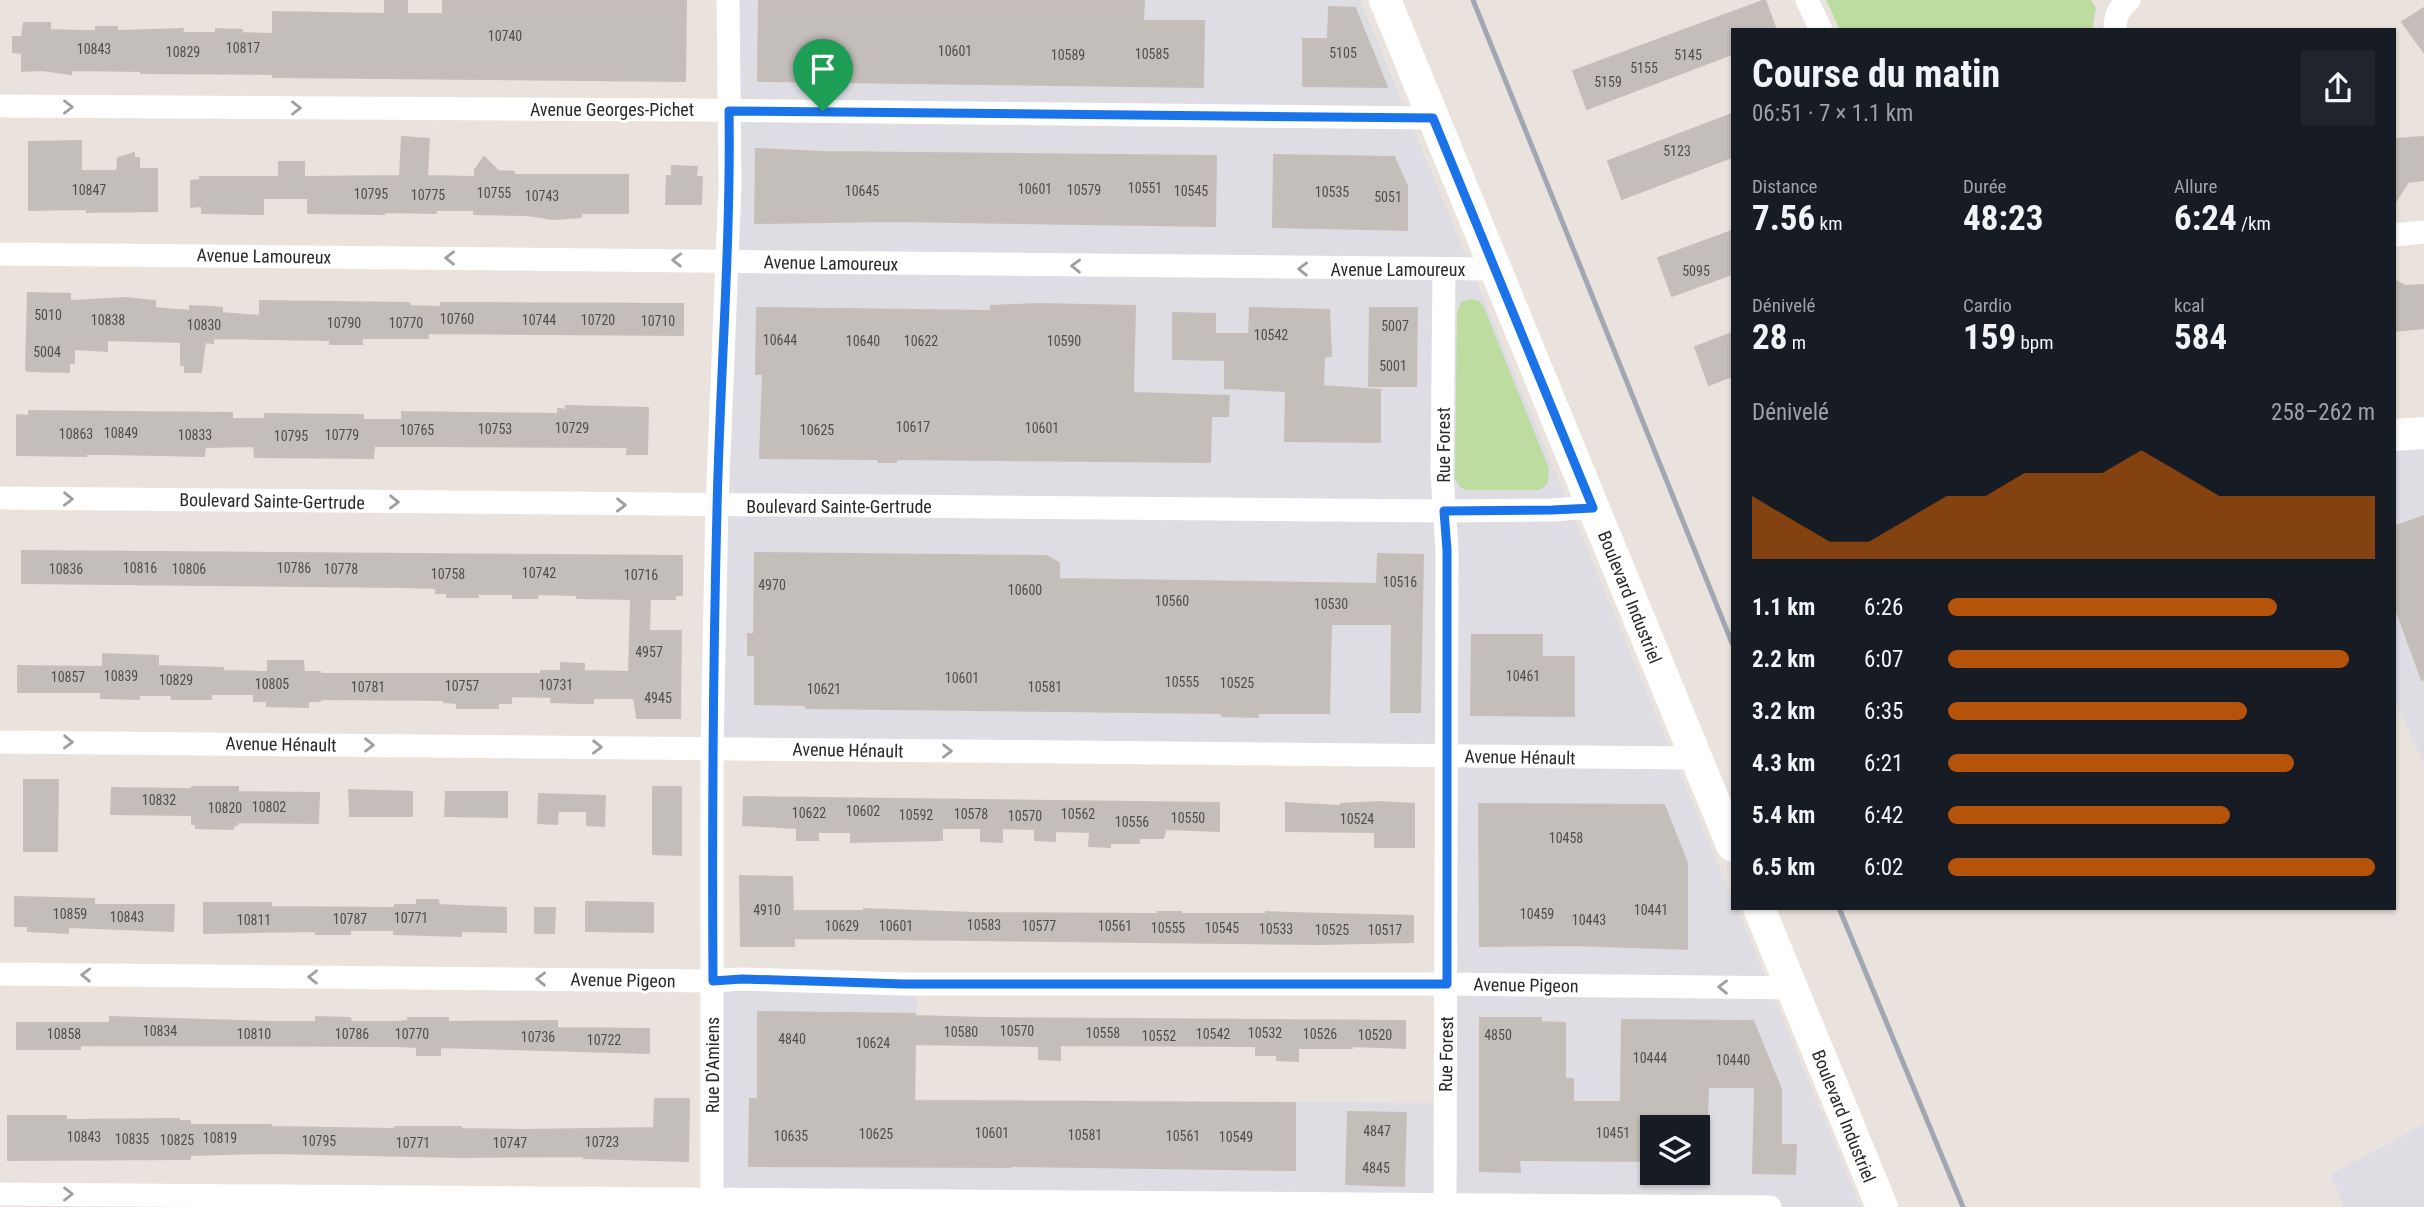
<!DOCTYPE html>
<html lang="fr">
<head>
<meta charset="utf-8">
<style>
	body { margin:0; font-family:"Roboto Condensed",sans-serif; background:#20242c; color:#f1f3f6; height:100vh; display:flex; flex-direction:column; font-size:26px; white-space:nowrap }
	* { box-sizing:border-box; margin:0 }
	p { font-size:23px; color:#9ea1a6 }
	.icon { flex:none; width:38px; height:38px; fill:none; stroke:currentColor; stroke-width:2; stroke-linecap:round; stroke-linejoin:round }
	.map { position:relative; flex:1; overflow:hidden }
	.drawer { position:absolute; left:1731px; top:28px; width:665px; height:882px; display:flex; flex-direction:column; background:#171b24; border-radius:0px; box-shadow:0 2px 5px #0004 }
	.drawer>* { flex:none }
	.controls { position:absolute; left:1640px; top:1115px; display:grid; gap:14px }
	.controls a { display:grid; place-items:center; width:70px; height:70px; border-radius:0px; background:#171b24; box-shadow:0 2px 5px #0004; font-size:35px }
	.pin { position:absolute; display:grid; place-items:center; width:60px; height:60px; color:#fff; margin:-72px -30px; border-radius:50% 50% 50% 0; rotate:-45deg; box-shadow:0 0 7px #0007 }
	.pin .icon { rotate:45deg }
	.round { display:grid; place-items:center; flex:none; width:74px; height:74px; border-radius:0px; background:#20242c }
	.overview { display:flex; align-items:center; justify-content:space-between; height:119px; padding:0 21px }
	h1 { font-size:38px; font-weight:700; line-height:52px }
	.metrics { display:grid; grid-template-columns:repeat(3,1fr); gap:10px; height:119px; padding:7px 21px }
	.metrics div { display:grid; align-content:center }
	.metrics b { font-size:35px; font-weight:700 }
	.metrics small { font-size:19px; font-weight:400 }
	.metrics p { font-size:19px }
	.chart { height:196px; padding:14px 21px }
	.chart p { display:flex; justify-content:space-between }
	.chart svg { width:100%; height:126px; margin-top:7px; fill:#b45309; opacity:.7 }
	ul { padding:0 21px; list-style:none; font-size:23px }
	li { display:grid; grid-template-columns:112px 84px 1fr; align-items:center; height:52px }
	li i { height:18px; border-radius:9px; background:#b45309 }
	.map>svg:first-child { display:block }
</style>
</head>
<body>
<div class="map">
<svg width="2424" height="1207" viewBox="0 0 2424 1207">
	<rect width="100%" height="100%" fill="#eae3dd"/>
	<!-- industrial -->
	<g fill="#dedde4" fill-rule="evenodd">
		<path d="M728,0H1360L1732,898V908H1737L1861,1207H712L713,981L903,984L917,1000L916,1099L1445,1103L1446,757L712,749ZM1652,1127H1698V1172H1652Z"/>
		<path d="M2424,436V763L2394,699V438Z"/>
		<path d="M2424,1124V1207H2344L2330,1175Z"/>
	</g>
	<!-- green -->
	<g fill="#bddc9f">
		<path d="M1826,0H2091L2096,8L2092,30H1840Z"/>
		<path d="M1469,299L1479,301L1483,305L1549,468L1548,483L1540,490H1467L1461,488L1455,479L1457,313L1461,302Z"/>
	</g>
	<!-- building -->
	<g fill="#c3beb9" stroke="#c6beb7" stroke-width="2">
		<path d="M385,0H407V14H443V0H686L685,81L273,77V74L141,73V71L71,70V74L42,70L22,71V53L13,52V37H22L24,23H50V30L82,31H96V27H117V31L183,29L182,33H216V29L242,30V33L273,34V12L385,14Z"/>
		<path d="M759,0H1144L1143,21H1204L1203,87L758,81Z"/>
		<path d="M1765,0L1776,30H1732V54L1587,109L1573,71Z"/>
		<path d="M1329,7L1355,8L1387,87L1303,86V39H1328Z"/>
		<path d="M2424,8V52L2402,22Z"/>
		<path d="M1732,114V157L1622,199L1608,161Z"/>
		<path d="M402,137L429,139L427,176L475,177V170L484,157L498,171L514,172V175H628V213H581V217L553,219L527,215L474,214V210H436V213L385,212L384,214L308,213V198H263V214L202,213V206L191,207V181L200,180V177H279V162H304V177L400,176Z"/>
		<path d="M2424,137V180L2408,182L2394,204V139Z"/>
		<path d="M81,141V171H117L118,158L134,153V158H139V169H157V211L87,212V209L29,210V142Z"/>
		<path d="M756,149L823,152L1216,156L1215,226L893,221L755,223Z"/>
		<path d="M1274,155L1394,157L1407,186V230L1273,227Z"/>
		<path d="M672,166L697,167L696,177H702L701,204H666L667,176H672Z"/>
		<path d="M1732,231V274L1672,296L1658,258Z"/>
		<path d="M2394,280L2405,286L2424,285V328L2395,331Z"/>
		<path d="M28,293L70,294V301L125,298L155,301V308L190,311V306L214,307L222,308V313L260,316V301L409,303L410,306L441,307V303H477L683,304V335L428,333V338H362V344H330V340L213,338V343L205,342L201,372H185V365H181V342L107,340V351L74,349V363H69V372L28,371L26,369Z"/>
		<path d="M1038,304L1135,306L1133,393L1229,396L1228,416H1211L1210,462L897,459L896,462H879L878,459L760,458L763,374H756L757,308L991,311V306Z"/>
		<path d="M1250,308L1329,310L1331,356L1324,357L1323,386L1380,390V442L1285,441L1286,391L1225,388V360L1173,359V313L1215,314V334H1249Z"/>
		<path d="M1370,308H1417L1416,386H1369Z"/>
		<path d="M1732,333V376L1709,385L1695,347Z"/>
		<path d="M566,406L648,408L647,454H627L628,447L431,446H374L373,458L255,457L254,446L205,447L204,456L110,454H86V456L17,455V415L29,416V411L232,413V419H265V414L363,415V420H402V412L558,414V409L566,410Z"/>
		<path d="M2424,516V679L2422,680L2394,604V527Z"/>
		<path d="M22,551L682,556V595H675V599H650L649,631H681L680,718H637L634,698H593V703H580L551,702L552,697L511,696V703H498V708H457V703L444,702V700L320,699V701H308V707L267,706V701H254V694H211V699H172L171,695H139V699L101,698V692H18V666L103,667V654L158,656V666L223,668V671L268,672V661H303L304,672H320V674H541V671H561V663L584,664V671L629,672L631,599L577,598V595L538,594L537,598H513V594H477L478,597H447V593H436V588L402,587L22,583Z"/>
		<path d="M755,553L1047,556L1059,563V579L1377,584L1378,554L1423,555L1420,712H1391L1392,624H1331L1329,713H1258V717L1222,716V713L806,708V705L755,704V655H748V634H754Z"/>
		<path d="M1472,635H1542V657H1574V716L1471,715Z"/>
		<path d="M24,780H58L57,851H24Z"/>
		<path d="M192,787H238V792L319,793L318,823L238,822L237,825H234L233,829L196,828V824H192V815L111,814L112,788L192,789Z"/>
		<path d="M653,787H681V855L653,854Z"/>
		<path d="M349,790L412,792V816H350Z"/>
		<path d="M446,792H507V817L445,816Z"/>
		<path d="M539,794L605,796L604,826L587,825V811H558L557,824L538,823Z"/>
		<path d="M744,797L1219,803V831L1166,829L1163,838H1139V843H1110V847L1089,846L1090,832L1055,831V841L1035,840V829L1002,828V842L981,841V828H942V840L851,842V832H818V840H797V828L743,825Z"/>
		<path d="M1378,802L1414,804V847H1375V832L1286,831V803L1341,806V804Z"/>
		<path d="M1479,804L1664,805L1687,863V949L1575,945L1480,946Z"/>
		<path d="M740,876L792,877L793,911H864V909L974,913L1158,914V912H1181V914H1266V912L1290,913L1413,916V942L1320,944L794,938V946H741Z"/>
		<path d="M15,897L94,899V905H174L173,931L68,927V933L28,931V926H15Z"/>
		<path d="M417,900H438L439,905L506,908V932L461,931V936L394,934V930H350V934H316V931L204,933V903H271V907L395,908V905H417Z"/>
		<path d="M586,902L653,903V932L586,931Z"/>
		<path d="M535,908H555L554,933H535Z"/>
		<path d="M758,1012L915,1014V1016L984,1018L1405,1021V1048L1352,1046V1048H1298V1061L1277,1060V1055H1256V1046L1060,1045V1060L1039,1059V1046L915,1044L914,1101L1295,1103V1170L1010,1166V1167L749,1166L750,1099H758Z"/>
		<path d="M110,1017L270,1022H316V1017L350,1018L351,1022H397L408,1021V1018H448V1022L557,1021V1028L649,1029V1053L440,1047V1055H417V1047L397,1046L80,1045V1049H17V1023H110Z"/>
		<path d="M1480,1018H1541V1022L1565,1023V1079H1573V1102H1621L1622,1020L1753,1021L1781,1089V1145H1796L1795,1174L1753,1173L1755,1087H1708L1707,1127H1652V1161L1519,1160L1520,1172L1480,1171Z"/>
		<path d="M655,1099H689L688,1161L584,1158V1156L461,1157L271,1153L190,1155V1159L8,1160V1116H66V1120L179,1119V1121H190V1125H271V1127L395,1129V1127H461V1129L523,1130L654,1128Z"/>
		<path d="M1348,1112L1406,1113L1404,1186L1346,1184Z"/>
	</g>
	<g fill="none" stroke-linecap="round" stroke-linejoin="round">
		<!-- street -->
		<g stroke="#fff" stroke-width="23">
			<path d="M1807,0L1821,30"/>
			<path d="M2115,30C2115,17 2118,8 2129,0"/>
			<path d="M0,106L701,110L1433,118"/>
			<path d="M2394,235L2424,232"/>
			<path d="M0,254L1494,269"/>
			<path d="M1444,270L1442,474L1447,550L1445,1207"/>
			<path d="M0,498L1444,511L1552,510L1593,507"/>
			<path d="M0,742L1696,758"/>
			<path d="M0,974L713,981L742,979L903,984H1447L1792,988"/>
			<path d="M0,1194L1770,1207"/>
			<path d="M712,1207V749L717,505L730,186L728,0"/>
		</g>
		<!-- secondary -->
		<g stroke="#fff" stroke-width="32">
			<path d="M1385,0L1732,845"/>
			<path d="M2394,435L2424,433"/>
			<path d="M1759,908L1882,1207"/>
		</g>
		<!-- rail -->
		<g stroke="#a0a6b2" stroke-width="5">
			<path d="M1473,0L1732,643"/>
			<path d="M1839,908L1963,1207"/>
		</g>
	</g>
	<!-- one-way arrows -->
	<defs><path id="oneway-chevron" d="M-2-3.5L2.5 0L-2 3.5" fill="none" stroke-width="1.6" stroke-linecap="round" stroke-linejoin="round" transform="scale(1.75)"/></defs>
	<g stroke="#9f9f9f">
		<use href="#oneway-chevron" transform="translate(68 107)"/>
		<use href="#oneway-chevron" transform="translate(296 108)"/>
		<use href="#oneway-chevron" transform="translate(450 258) rotate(-179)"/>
		<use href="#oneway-chevron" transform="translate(677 260) rotate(-179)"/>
		<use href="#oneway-chevron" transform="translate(1076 266) rotate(-179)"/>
		<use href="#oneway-chevron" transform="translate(1303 269) rotate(-179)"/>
		<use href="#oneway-chevron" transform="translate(68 499) rotate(1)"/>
		<use href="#oneway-chevron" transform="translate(394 502) rotate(1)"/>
		<use href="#oneway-chevron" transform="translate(621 505) rotate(1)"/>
		<use href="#oneway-chevron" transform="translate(68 742) rotate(1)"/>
		<use href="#oneway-chevron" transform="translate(369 745) rotate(1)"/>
		<use href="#oneway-chevron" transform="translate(597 747) rotate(1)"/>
		<use href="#oneway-chevron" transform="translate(947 751) rotate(1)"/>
		<use href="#oneway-chevron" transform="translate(86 975) rotate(-179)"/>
		<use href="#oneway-chevron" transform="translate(313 977) rotate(-179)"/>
		<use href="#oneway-chevron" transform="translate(541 979) rotate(-179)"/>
		<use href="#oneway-chevron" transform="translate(1723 987) rotate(-179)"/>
		<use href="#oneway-chevron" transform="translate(68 1194)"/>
	</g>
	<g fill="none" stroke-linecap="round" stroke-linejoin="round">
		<defs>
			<path id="route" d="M729,111L1433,118L1593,508L1552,510L1444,511L1447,550V984H903L742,979L713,981C712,823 713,666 717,509C720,376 731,244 729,111Z"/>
		</defs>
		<!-- route casing -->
		<use href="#route" stroke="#fff" stroke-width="14"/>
		<!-- route -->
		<use href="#route" stroke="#1a73e8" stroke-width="9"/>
	</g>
	<g text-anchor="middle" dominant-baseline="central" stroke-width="6" stroke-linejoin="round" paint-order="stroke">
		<!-- number labels -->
		<g font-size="14" fill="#504f4e">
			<text x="505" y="36">10740</text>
			<text x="243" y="48">10817</text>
			<text x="94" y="49">10843</text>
			<text x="955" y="51">10601</text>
			<text x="183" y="52">10829</text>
			<text x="1343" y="53">5105</text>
			<text x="1152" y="54">10585</text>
			<text x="1068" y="55">10589</text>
			<text x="1688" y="55">5145</text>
			<text x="1644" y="68">5155</text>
			<text x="1608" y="82">5159</text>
			<text x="1677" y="151">5123</text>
			<text x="1145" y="188">10551</text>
			<text x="1035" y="189">10601</text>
			<text x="89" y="190">10847</text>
			<text x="1084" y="190">10579</text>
			<text x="862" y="191">10645</text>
			<text x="1191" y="191">10545</text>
			<text x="1332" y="192">10535</text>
			<text x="494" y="193">10755</text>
			<text x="371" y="194">10795</text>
			<text x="428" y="195">10775</text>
			<text x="542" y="196">10743</text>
			<text x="1388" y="197">5051</text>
			<text x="1696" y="271">5095</text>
			<text x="48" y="315">5010</text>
			<text x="457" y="319">10760</text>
			<text x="108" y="320">10838</text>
			<text x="539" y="320">10744</text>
			<text x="598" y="320">10720</text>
			<text x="658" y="321">10710</text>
			<text x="344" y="323">10790</text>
			<text x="406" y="323">10770</text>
			<text x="204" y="325">10830</text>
			<text x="1395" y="326">5007</text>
			<text x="1271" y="335">10542</text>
			<text x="780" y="340">10644</text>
			<text x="863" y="341">10640</text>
			<text x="921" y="341">10622</text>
			<text x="1064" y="341">10590</text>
			<text x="47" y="352">5004</text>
			<text x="1393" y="366">5001</text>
			<text x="913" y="427">10617</text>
			<text x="572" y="428">10729</text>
			<text x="1042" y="428">10601</text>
			<text x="495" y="429">10753</text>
			<text x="417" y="430">10765</text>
			<text x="817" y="430">10625</text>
			<text x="121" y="433">10849</text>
			<text x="76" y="434">10863</text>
			<text x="195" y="435">10833</text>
			<text x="342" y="435">10779</text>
			<text x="291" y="436">10795</text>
			<text x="140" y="568">10816</text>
			<text x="294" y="568">10786</text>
			<text x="66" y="569">10836</text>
			<text x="189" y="569">10806</text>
			<text x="341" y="569">10778</text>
			<text x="539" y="573">10742</text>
			<text x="448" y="574">10758</text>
			<text x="641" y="575">10716</text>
			<text x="1400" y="582">10516</text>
			<text x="772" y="585">4970</text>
			<text x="1025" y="590">10600</text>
			<text x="1172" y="601">10560</text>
			<text x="1331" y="604">10530</text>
			<text x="649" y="652">4957</text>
			<text x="121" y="676">10839</text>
			<text x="1523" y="676">10461</text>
			<text x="68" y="677">10857</text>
			<text x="962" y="678">10601</text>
			<text x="176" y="680">10829</text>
			<text x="1182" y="682">10555</text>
			<text x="1237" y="683">10525</text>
			<text x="272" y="684">10805</text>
			<text x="556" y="685">10731</text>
			<text x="462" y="686">10757</text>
			<text x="368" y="687">10781</text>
			<text x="1045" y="687">10581</text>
			<text x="824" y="689">10621</text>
			<text x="658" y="698">4945</text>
			<text x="159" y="800">10832</text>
			<text x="269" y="807">10802</text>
			<text x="225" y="808">10820</text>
			<text x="863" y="811">10602</text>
			<text x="809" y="813">10622</text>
			<text x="971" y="814">10578</text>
			<text x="1078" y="814">10562</text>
			<text x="916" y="815">10592</text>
			<text x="1025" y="816">10570</text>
			<text x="1188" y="818">10550</text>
			<text x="1357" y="819">10524</text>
			<text x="1132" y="822">10556</text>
			<text x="1566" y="838">10458</text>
			<text x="767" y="910">4910</text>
			<text x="1651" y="910">10441</text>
			<text x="70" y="914">10859</text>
			<text x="1537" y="914">10459</text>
			<text x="127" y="917">10843</text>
			<text x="411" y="918">10771</text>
			<text x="350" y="919">10787</text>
			<text x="254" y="920">10811</text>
			<text x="1589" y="920">10443</text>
			<text x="984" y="925">10583</text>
			<text x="842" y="926">10629</text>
			<text x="896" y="926">10601</text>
			<text x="1039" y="926">10577</text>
			<text x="1115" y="926">10561</text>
			<text x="1168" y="928">10555</text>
			<text x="1222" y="928">10545</text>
			<text x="1276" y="929">10533</text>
			<text x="1332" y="930">10525</text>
			<text x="1385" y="930">10517</text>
			<text x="160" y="1031">10834</text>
			<text x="1017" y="1031">10570</text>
			<text x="961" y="1032">10580</text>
			<text x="1103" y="1033">10558</text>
			<text x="1265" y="1033">10532</text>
			<text x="64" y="1034">10858</text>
			<text x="254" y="1034">10810</text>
			<text x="352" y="1034">10786</text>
			<text x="412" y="1034">10770</text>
			<text x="1213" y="1034">10542</text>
			<text x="1320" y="1034">10526</text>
			<text x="1375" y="1035">10520</text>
			<text x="1498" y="1035">4850</text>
			<text x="1159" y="1036">10552</text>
			<text x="538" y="1037">10736</text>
			<text x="792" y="1039">4840</text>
			<text x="604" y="1040">10722</text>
			<text x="873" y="1043">10624</text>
			<text x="1650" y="1058">10444</text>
			<text x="1733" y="1060">10440</text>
			<text x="1377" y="1131">4847</text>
			<text x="992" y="1133">10601</text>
			<text x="1613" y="1133">10451</text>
			<text x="876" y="1134">10625</text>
			<text x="1085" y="1135">10581</text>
			<text x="791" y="1136">10635</text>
			<text x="1183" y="1136">10561</text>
			<text x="84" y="1137">10843</text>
			<text x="1236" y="1137">10549</text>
			<text x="220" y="1138">10819</text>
			<text x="132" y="1139">10835</text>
			<text x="177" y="1140">10825</text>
			<text x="319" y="1141">10795</text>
			<text x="602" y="1142">10723</text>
			<text x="413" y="1143">10771</text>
			<text x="510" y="1143">10747</text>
			<text x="1376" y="1168">4845</text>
		</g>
		<!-- street labels -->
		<g font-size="18" fill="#2a2a2a" stroke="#fff">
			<text x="612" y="109">Avenue Georges-Pichet</text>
			<text transform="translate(264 256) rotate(1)">Avenue Lamoureux</text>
			<text transform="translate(831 263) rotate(1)">Avenue Lamoureux</text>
			<text x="1398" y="269">Avenue Lamoureux</text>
			<text transform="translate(1443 445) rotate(-90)">Rue Forest</text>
			<text transform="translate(272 501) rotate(1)">Boulevard Sainte-Gertrude</text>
			<text x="839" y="506">Boulevard Sainte-Gertrude</text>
			<text transform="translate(1630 597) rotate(68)">Boulevard Industriel</text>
			<text transform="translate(281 744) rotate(1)">Avenue Hénault</text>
			<text transform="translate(848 750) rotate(1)">Avenue Hénault</text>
			<text transform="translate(1520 757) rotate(1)">Avenue Hénault</text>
			<text transform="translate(623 980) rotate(1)">Avenue Pigeon</text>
			<text transform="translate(1526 985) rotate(1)">Avenue Pigeon</text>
			<text transform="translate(1446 1054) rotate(-89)">Rue Forest</text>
			<text transform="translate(712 1065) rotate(-90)">Rue D'Amiens</text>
			<text transform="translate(1844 1116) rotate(68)">Boulevard Industriel</text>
		</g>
	</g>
</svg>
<div class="controls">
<a><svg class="icon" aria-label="layers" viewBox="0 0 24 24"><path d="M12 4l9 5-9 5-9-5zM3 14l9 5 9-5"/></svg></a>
</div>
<div class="pin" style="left:823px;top:111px;background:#1e9e55"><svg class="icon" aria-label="arrive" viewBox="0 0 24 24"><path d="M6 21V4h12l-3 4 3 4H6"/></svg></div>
<section class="drawer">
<div class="overview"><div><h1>Course du matin</h1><p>06:51 · 7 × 1.1 km</p></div><a class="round"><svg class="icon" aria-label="share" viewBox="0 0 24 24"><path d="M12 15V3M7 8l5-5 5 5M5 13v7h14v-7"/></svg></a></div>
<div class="metrics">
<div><p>Distance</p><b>7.56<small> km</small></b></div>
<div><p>Durée</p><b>48:23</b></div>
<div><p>Allure</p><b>6:24<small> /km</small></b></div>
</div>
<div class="metrics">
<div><p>Dénivelé</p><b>28<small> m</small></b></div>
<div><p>Cardio</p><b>159<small> bpm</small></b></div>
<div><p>kcal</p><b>584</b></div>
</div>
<div class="chart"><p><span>Dénivelé</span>258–262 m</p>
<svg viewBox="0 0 160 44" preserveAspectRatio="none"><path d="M0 44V22L10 30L20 38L30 38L40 30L50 22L60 22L70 14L80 14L90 14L100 6L110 14L120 22L130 22L140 22L150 22L160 22V44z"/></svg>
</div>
<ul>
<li><b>1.1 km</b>6:26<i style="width:77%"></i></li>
<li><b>2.2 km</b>6:07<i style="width:94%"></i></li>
<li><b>3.2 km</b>6:35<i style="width:70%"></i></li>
<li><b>4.3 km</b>6:21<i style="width:81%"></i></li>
<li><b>5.4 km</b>6:42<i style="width:66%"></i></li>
<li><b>6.5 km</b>6:02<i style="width:100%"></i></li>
</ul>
</section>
</div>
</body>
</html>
